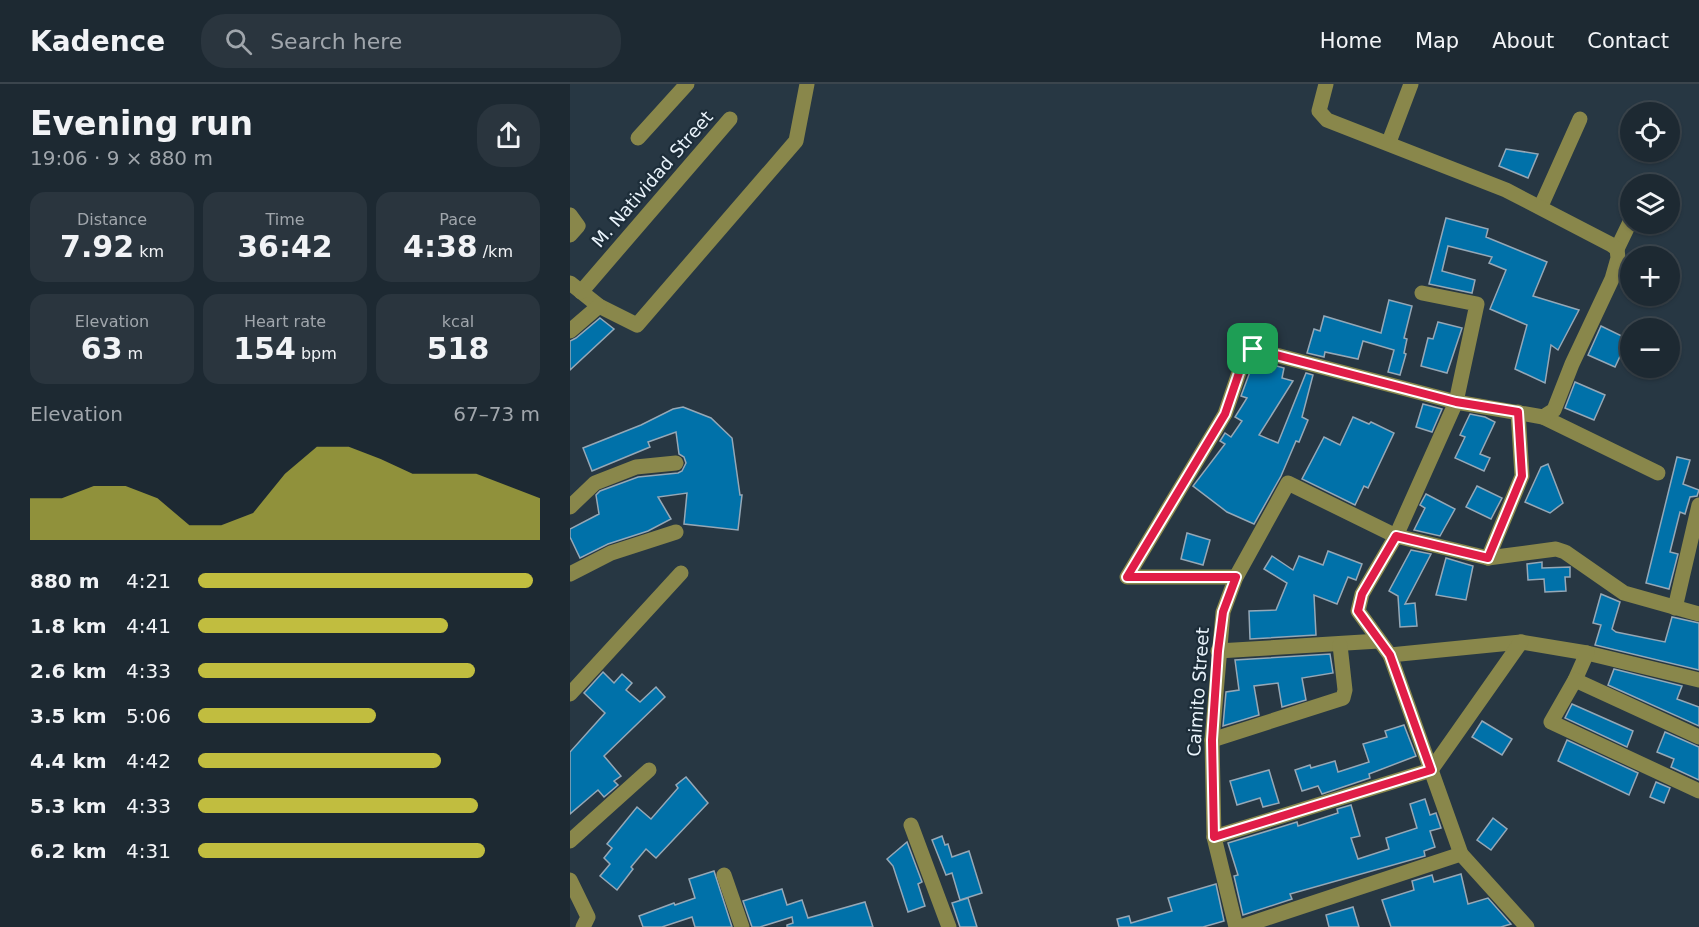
<!DOCTYPE html>
<html lang="en">
<head>
<meta charset="utf-8">
<style>
	body { margin:0; font-family:"DejaVu Sans",sans-serif; background:#2a353e; color:#f1f3f6; height:100vh; display:flex; flex-direction:column; font-size:22px; white-space:nowrap }
	* { box-sizing:border-box; margin:0 }
	p { font-size:20px; color:#a0a6ac }
	.icon { flex:none; width:33px; height:33px; fill:none; stroke:currentColor; stroke-width:2; stroke-linecap:round; stroke-linejoin:round }
	.map { position:relative; flex:1; overflow:hidden }
	.drawer { display:flex; flex-direction:column; background:#1d2932; width:570px }
	.drawer>* { flex:none }
	.controls { position:absolute; left:1050px; top:18px; display:grid; gap:12px }
	.controls a { display:grid; place-items:center; width:60px; height:60px; border-radius:50%; background:#1d2932; box-shadow:0 2px 4px #0004,0 0 0 2px #3b454d; font-size:30px }
	.pin { position:absolute; display:grid; place-items:center; width:51px; height:51px; color:#fff; margin:-26px; border-radius:12px; box-shadow:0 3px 9px #0006 }
	.round { display:grid; place-items:center; flex:none; width:63px; height:63px; border-radius:24px; background:#2a353e }
	.overview { display:flex; align-items:center; justify-content:space-between; height:102px; padding:0 30px }
	h1 { font-size:33px; font-weight:700; line-height:45px }
	.metrics { display:grid; grid-template-columns:repeat(3,1fr); gap:9px; height:102px; padding:6px 30px }
	.metrics div { display:grid; align-content:center; border-radius:15px; background:#2a353e; text-align:center }
	.metrics b { font-size:30px; font-weight:700 }
	.metrics small { font-size:16px; font-weight:400 }
	.metrics p { font-size:16px }
	.chart { height:168px; padding:12px 30px }
	.chart p { display:flex; justify-content:space-between }
	.chart svg { width:100%; height:108px; margin-top:6px; fill:#c1bd3f; opacity:.7 }
	ul { padding:0 30px; list-style:none; font-size:20px }
	li { display:grid; grid-template-columns:96px 72px 1fr; align-items:center; height:45px }
	li i { height:15px; border-radius:8px; background:#c1bd3f }
	header { display:flex; align-items:center; gap:36px; box-sizing:border-box; height:84px; padding:0 30px; background:#1d2932; border-bottom:2px solid #3b454d }
	header strong { font-size:28px }
	nav { display:flex; gap:33px; margin-inline-start:auto; font-size:21px }
	.search { width:420px; height:54px; background:#2a353e; display:flex; align-items:center; gap:15px; box-sizing:border-box; padding:0 21px; border-radius:24px; color:#a0a6ac; font-size:22px }
	main { display:flex; flex:1; min-height:0 }
	.map>svg:first-child { display:block }
</style>
</head>
<body>
<header>
<strong>Kadence</strong>
<div class="search"><svg class="icon" aria-label="search" viewBox="0 0 24 24"><circle cx="10" cy="10" r="6"/><path d="M15 15l6 6"/></svg>Search here</div>
<nav><a>Home</a><a>Map</a><a>About</a><a>Contact</a></nav>
</header>
<main>
<section class="drawer">
<div class="overview"><div><h1>Evening run</h1><p>19:06 · 9 × 880 m</p></div><a class="round"><svg class="icon" aria-label="share" viewBox="0 0 24 24"><path d="M12 15V3M7 8l5-5 5 5M5 13v7h14v-7"/></svg></a></div>
<div class="metrics">
<div><p>Distance</p><b>7.92<small> km</small></b></div>
<div><p>Time</p><b>36:42</b></div>
<div><p>Pace</p><b>4:38<small> /km</small></b></div>
</div>
<div class="metrics">
<div><p>Elevation</p><b>63<small> m</small></b></div>
<div><p>Heart rate</p><b>154<small> bpm</small></b></div>
<div><p>kcal</p><b>518</b></div>
</div>
<div class="chart"><p><span>Elevation</span>67–73 m</p>
<svg viewBox="0 0 160 44" preserveAspectRatio="none"><path d="M0 44V27L10 27L20 22L30 22L40 27L50 38L60 38L70 33L80 17L90 6L100 6L110 11L120 17L130 17L140 17L150 22L160 27V44z"/></svg>
</div>
<ul>
<li><b>880 m</b>4:21<i style="width:98%"></i></li>
<li><b>1.8 km</b>4:41<i style="width:73%"></i></li>
<li><b>2.6 km</b>4:33<i style="width:81%"></i></li>
<li><b>3.5 km</b>5:06<i style="width:52%"></i></li>
<li><b>4.4 km</b>4:42<i style="width:71%"></i></li>
<li><b>5.3 km</b>4:33<i style="width:82%"></i></li>
<li><b>6.2 km</b>4:31<i style="width:84%"></i></li>
</ul>
</section>
<div class="map">
<svg width="1129" height="843" viewBox="0 0 1129 843">
	<rect width="100%" height="100%" fill="#273743"/>
	<!-- building -->
	<g fill="#0071a9" stroke="#95a8b7" stroke-width="1.5">
		<path d="M936,65L968,70L958,94L929,82Z"/>
		<path d="M876,134L918,145L916,153L977,178L963,212L1009,226L988,266L981,261L975,299L945,285L957,241L920,225L936,186L919,179L922,173L878,162L872,187L905,196L902,209L859,200Z"/>
		<path d="M819,216L842,222L834,254L837,255L834,269L836,270L830,291L818,288L824,266L793,257L788,275L755,268L754,273L737,269L744,245L750,247L754,232L811,249Z"/>
		<path d="M30,234L44,245L0,286V257L6,254Z"/>
		<path d="M868,238L892,244L877,289L851,282L858,254L863,255Z"/>
		<path d="M1031,242L1058,255L1045,283L1018,271Z"/>
		<path d="M703,281L714,284L712,294L723,297L689,351L708,359L736,289L743,291L732,333L738,336L729,358L726,357L711,392L684,440L657,428L623,402L655,360L650,357L655,349L661,353L672,337L665,333L677,314L671,312L681,285L701,288Z"/>
		<path d="M1005,298L1035,311L1024,336L995,324Z"/>
		<path d="M853,320L872,325L862,348L846,343Z"/>
		<path d="M113,323L141,334L162,354L170,411H172L168,446L114,440L117,409L88,413L101,435L78,447L38,460L10,474L0,453V445L29,430L26,411L30,407L68,393L108,389L112,387L116,379L114,373L109,370L106,348L78,358L80,363L22,387L13,364L71,341L103,325Z"/>
		<path d="M900,330L915,333L925,338L910,370L920,374L914,387L885,374L895,353L890,351Z"/>
		<path d="M783,333L799,340L801,338L824,349L798,404L794,402L785,421L732,395L754,353L770,361Z"/>
		<path d="M1107,373L1120,376L1113,400L1129,406L1127,412L1120,413L1115,430L1110,428L1100,468L1108,470L1099,505L1076,499Z"/>
		<path d="M978,380L993,419L980,429L955,418L971,383Z"/>
		<path d="M907,402L932,414L921,435L896,423Z"/>
		<path d="M856,410L885,425L870,452L844,446L855,424L850,421Z"/>
		<path d="M617,449L640,456L633,481L611,475Z"/>
		<path d="M841,466L861,470L835,520L845,519L847,542L830,543L828,512L819,507Z"/>
		<path d="M758,467L792,480L786,496L778,493L767,520L744,511L746,551L680,555L679,527L706,526L717,499L694,485L702,472L723,486L729,472L753,481Z"/>
		<path d="M876,474L903,482L896,516L866,511Z"/>
		<path d="M972,478V484L1000,483V493H995L996,507L975,508L974,495L958,496L957,480Z"/>
		<path d="M1031,510L1050,518L1042,545L1046,548L1095,558L1102,533L1129,539V586L1025,561L1031,541L1023,539Z"/>
		<path d="M760,570L763,589L732,594L736,616L712,623L708,599L684,602L689,631L653,642L656,608L669,606L665,576Z"/>
		<path d="M1044,585L1112,602L1107,615L1129,623V642L1038,601Z"/>
		<path d="M33,588L44,599L52,590L62,599L56,606L70,618L86,603L95,613L34,672L51,692L44,697L48,701L34,713L28,706L0,730V668L35,629L14,609Z"/>
		<path d="M1002,620L1063,647L1057,663L995,634Z"/>
		<path d="M912,637L942,655L932,671L902,653Z"/>
		<path d="M834,641L846,672L799,690L800,694L752,710L748,702L732,707L725,686L740,681L741,684L765,677L768,688L799,678L793,660L817,653L815,647Z"/>
		<path d="M1095,648L1129,663V696L1101,683L1104,675L1087,668Z"/>
		<path d="M997,656L1068,689L1059,711L988,677Z"/>
		<path d="M699,686L709,719L693,723L690,714L667,721L660,697Z"/>
		<path d="M116,693L138,719L86,774L76,765L61,783L63,785L47,806L30,792L40,780L34,774L42,764L37,760L67,723L81,735L108,704L106,701Z"/>
		<path d="M1086,698L1100,704L1094,719L1080,713Z"/>
		<path d="M855,715L860,731L866,729L871,744L860,747L865,763L854,767L855,772L720,810L722,815L673,831L664,792L668,791L658,759L727,738L728,742L768,729L767,725L781,721L790,752L781,754L788,775L819,765L816,754L847,744L840,720Z"/>
		<path d="M923,734L937,745L921,766L907,756Z"/>
		<path d="M372,752L375,761L378,760L382,773L399,767L412,809L390,816L382,789L376,791L362,756Z"/>
		<path d="M337,758L352,798L348,800L355,822L338,828L323,782L317,775Z"/>
		<path d="M144,787L162,843H125L122,833L92,843H73L69,832L104,819L105,821L125,814L119,795Z"/>
		<path d="M891,790L898,820L918,814L941,840L931,843H821L812,816L844,806L842,797L862,791L864,798Z"/>
		<path d="M646,800L654,837L633,843H549L547,835L559,832L561,839L602,827L598,814Z"/>
		<path d="M212,805L217,821L232,816L238,834L295,818L303,843H217V841L223,839L222,833L190,843H182L173,817Z"/>
		<path d="M398,814L407,843H390L382,819Z"/>
		<path d="M783,823L789,843H759L756,831Z"/>
	</g>
	<g fill="none" stroke-linecap="round" stroke-linejoin="round">
		<!-- minor -->
		<g stroke="#89874b" stroke-width="15">
			<path d="M68,54L117,0"/>
			<path d="M819,58L841,0"/>
			<path d="M971,122L1010,35"/>
			<path d="M0,131L8,142L0,151"/>
			<path d="M1047,165L1060,138"/>
			<path d="M0,199L29,222L67,241L226,57L237,0"/>
			<path d="M11,208L160,35"/>
			<path d="M852,209L907,220L886,318L826,452L792,510L788,527L820,571L891,770L957,843"/>
			<path d="M0,247L29,222"/>
			<path d="M973,333L1088,389"/>
			<path d="M0,423L25,399L66,383L106,379"/>
			<path d="M918,474L952,392L948,328"/>
			<path d="M0,490L41,469L106,448"/>
			<path d="M666,493H557L655,330L672,280L683,265L886,318L973,333L984,326L1002,280L1042,195L1048,174L1047,165L1040,160L936,106L757,36L749,27L756,0"/>
			<path d="M1105,524L1129,421"/>
			<path d="M648,567L809,557"/>
			<path d="M820,571L951,558L1017,569L1129,596"/>
			<path d="M1005,596L1017,569"/>
			<path d="M0,610L111,489"/>
			<path d="M1129,653L1005,596L981,638L1129,707"/>
			<path d="M642,656L773,614L775,606L770,561"/>
			<path d="M341,741L379,843"/>
			<path d="M644,753L861,686L951,558"/>
			<path d="M0,757L79,686"/>
			<path d="M154,791L172,843"/>
			<path d="M0,796L18,833L13,843"/>
			<path d="M666,843L644,753L642,656L653,528L666,493L718,399L826,452L918,474L986,465L995,468L1054,509L1129,530"/>
			<path d="M670,843L891,770"/>
		</g>
	</g>
	<g fill="none" stroke-linecap="round" stroke-linejoin="round">
		<defs>
			<path id="route" d="M683,265L886,318L948,328L952,392L918,474L826,452L792,510L788,527L820,571L861,686L644,753L642,656L648,567L653,528L666,493H557L655,330L672,280Z"/>
		</defs>
		<!-- route casing -->
		<use href="#route" stroke="#fff" stroke-width="12"/>
		<!-- route -->
		<use href="#route" stroke="#e11d48" stroke-width="8"/>
	</g>
	<g text-anchor="middle" dominant-baseline="central" stroke-width="4.5" stroke-linejoin="round" paint-order="stroke">
		<!-- street labels -->
		<g font-size="18" fill="#eaf4fc" stroke="#1d2d39">
			<text transform="translate(82 95) rotate(-49)">M. Natividad Street</text>
			<text transform="translate(628 608) rotate(-86)">Caimito Street</text>
		</g>
	</g>
</svg>
<div class="controls">
<a><svg class="icon" aria-label="locate" viewBox="0 0 24 24"><circle cx="12" cy="12" r="6"/><path d="M12 2v4M12 18v4M2 12h4M18 12h4"/></svg></a>
<a><svg class="icon" aria-label="layers" viewBox="0 0 24 24"><path d="M12 4l9 5-9 5-9-5zM3 14l9 5 9-5"/></svg></a>
<a>+</a>
<a>−</a>
</div>
<div class="pin" style="left:683px;top:265px;background:#1e9e55"><svg class="icon" aria-label="arrive" viewBox="0 0 24 24"><path d="M6 21V4h12l-3 4 3 4H6"/></svg></div>
</div>
</main>
</body>
</html>
